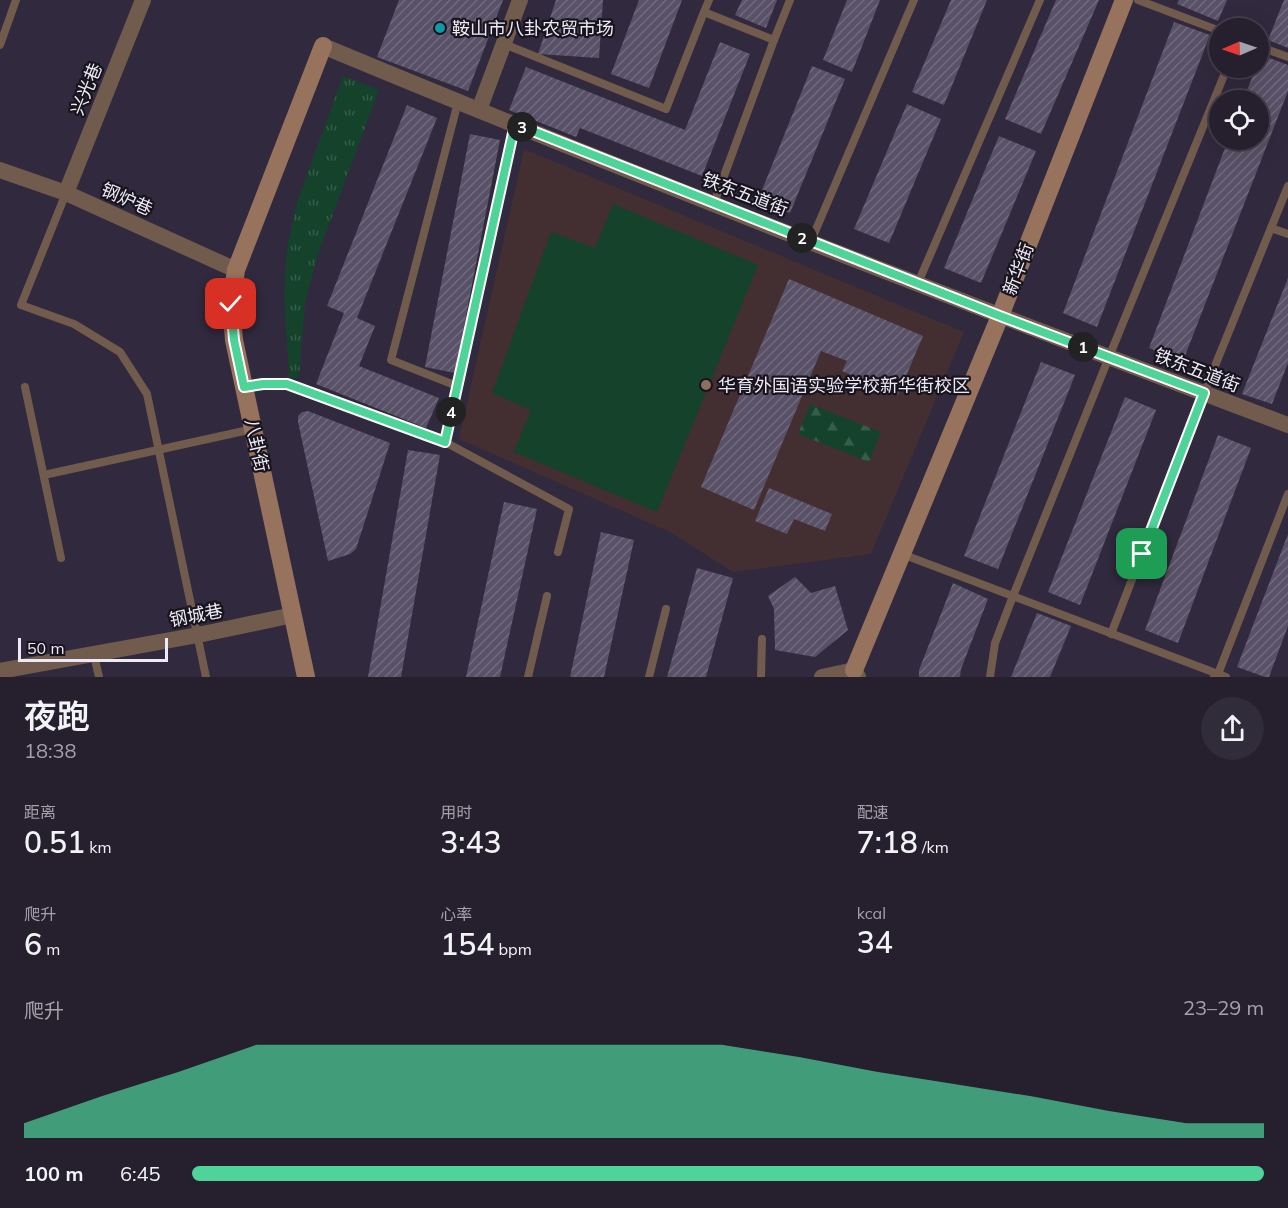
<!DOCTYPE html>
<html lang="zh">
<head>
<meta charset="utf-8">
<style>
	body { margin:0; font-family:Mulish,"Noto Sans SC",sans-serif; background:#312c3a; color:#f1f3f6; height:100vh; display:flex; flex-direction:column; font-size:22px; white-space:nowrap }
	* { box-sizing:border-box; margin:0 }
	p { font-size:20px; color:#a3a2aa }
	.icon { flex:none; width:33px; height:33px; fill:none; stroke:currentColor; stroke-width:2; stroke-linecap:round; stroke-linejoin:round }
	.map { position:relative; height:677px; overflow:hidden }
	.details { display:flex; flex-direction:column; background:#251f2e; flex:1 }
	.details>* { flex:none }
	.needle { width:39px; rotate:268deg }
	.controls { position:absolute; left:1209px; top:18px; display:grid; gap:12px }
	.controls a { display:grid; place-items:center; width:60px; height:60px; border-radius:50%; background:#251f2e; box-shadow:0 6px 24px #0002,0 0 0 2px #423d4a; font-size:30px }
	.scale { position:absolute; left:18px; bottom:15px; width:150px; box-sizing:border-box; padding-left:6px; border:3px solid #eee9f6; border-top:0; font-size:16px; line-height:21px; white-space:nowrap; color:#eee9f6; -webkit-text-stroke:4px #17141d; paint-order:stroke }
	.pin { position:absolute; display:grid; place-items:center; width:51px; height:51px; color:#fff; margin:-26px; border-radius:12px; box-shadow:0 3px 9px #0006 }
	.km { position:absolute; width:30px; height:30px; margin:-15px; border-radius:50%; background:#222; color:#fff; font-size:16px; line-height:30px; text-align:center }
	.round { display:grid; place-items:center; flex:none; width:63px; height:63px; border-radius:32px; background:#312c3a }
	.summary { display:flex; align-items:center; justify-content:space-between; height:102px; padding:0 24px }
	h1 { font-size:33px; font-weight:600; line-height:45px }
	.metrics { display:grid; grid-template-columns:repeat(3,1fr); gap:9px; height:102px; padding:6px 24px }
	.metrics div { display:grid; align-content:center }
	.metrics b { font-size:30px; font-weight:600 }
	.metrics small { font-size:16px; font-weight:400 }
	.metrics p { font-size:16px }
	.chart { height:168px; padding:12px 24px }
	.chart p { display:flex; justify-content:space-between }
	.chart svg { width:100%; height:108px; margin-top:6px; fill:#4ed399; opacity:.7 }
	ul { padding:0 24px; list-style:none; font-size:20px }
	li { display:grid; grid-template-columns:96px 72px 1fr; align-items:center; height:45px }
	li i { height:15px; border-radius:8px; background:#4ed399 }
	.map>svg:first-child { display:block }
</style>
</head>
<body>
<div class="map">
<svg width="1288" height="677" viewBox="0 0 1288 677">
	<defs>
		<pattern id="grass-tufts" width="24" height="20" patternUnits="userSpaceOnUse" patternTransform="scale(1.5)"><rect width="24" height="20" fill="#14422b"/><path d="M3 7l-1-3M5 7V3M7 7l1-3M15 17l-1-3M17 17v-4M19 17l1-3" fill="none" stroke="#365d4a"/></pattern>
		<pattern id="forest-firs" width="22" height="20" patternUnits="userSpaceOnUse" patternTransform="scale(1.5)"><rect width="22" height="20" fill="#14422b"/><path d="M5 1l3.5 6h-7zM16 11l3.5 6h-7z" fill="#365d4a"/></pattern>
		<pattern id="building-hatch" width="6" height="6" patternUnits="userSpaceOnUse" patternTransform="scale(1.5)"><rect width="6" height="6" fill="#595167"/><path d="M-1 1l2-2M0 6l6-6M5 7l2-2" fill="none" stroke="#716a7d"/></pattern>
	</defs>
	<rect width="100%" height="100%" fill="#31293d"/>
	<!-- education -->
	<path fill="#432f31" d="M524,149L964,332L871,554L733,572L670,532L459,439Z"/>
	<!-- grass -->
	<path fill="url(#grass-tufts)" d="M343,76L379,90L318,254L305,302L299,378L289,377L284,294L287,247L298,199Z"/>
	<!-- forest -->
	<path fill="url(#forest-firs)" d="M810,404L881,432L869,462L798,434Z"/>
	<!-- pitch -->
	<path fill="#14422b" d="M613,204L758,265L657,512L514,452L531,410L492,393L551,232L595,248Z"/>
	<!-- building -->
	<g fill="url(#building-hatch)">
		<path d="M399,0H503L468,91L377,57Z"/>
		<path d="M556,0H603L599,58L538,54Z"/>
		<path d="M639,0H682L649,88L611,74Z"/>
		<path d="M742,0H777L766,28L735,15Z"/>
		<path d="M847,0H880L852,72L823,60Z"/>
		<path d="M951,0H987L944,105L912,92Z"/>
		<path d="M1056,0H1099L1041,134L1005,119Z"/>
		<path d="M1179,0H1227L1218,21L1177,4Z"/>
		<path d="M1284,0H1288V48L1268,40Z"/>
		<path d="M1174,22L1210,35L1097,327L1063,313Z"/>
		<path d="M720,42L750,54L702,176L580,128L576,137L509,110L526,67L685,130Z"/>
		<path d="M1261,55L1288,65V91L1183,361L1149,348L1228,140H1258V100H1243L1256,68H1258V60Z"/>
		<path d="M812,66L845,79L790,213L758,200Z"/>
		<path d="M907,104L941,119L889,243L854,229Z"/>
		<path d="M407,105L437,118L357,318L375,326L359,366L439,398L426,428L316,384L344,313L327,306Z"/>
		<path d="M470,134L500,140L455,373L425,367Z"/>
		<path d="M999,136L1036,151L981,283L944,268Z"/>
		<path d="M1288,278V363L1272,404L1242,394Z"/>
		<path d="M789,279L923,336L898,395L842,371L847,361L821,351L754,510L701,487Z"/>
		<path d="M1041,362L1075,375L998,569L964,556Z"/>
		<path d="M1125,397L1156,410L1080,605L1048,592Z"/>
		<path d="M308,411L390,443L356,549L350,554L328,561L298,422V416L302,412Z"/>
		<path d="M1218,435L1251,448L1178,643L1145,630Z"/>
		<path d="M408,450L440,455L401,677H368Z"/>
		<path d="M769,488L832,514L825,531L794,519L787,534L755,521Z"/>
		<path d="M504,502L537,509L500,677H466Z"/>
		<path d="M601,532L634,540L604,677H570Z"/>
		<path d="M1288,534V626L1269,677H1265L1237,667Z"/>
		<path d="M697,568L733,578L706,677H667Z"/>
		<path d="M795,577L811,593L835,586L848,630L815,657L775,650L774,609L768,596Z"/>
		<path d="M953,583L988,599L961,669L960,677H919V670Z"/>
		<path d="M1037,613L1071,626L1050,677H1011Z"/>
	</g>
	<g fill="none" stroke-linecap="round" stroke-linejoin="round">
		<!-- lane -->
		<g stroke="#715b4d" stroke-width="8">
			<path d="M709,0L704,12L774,40"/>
			<path d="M1138,0L1220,31"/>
			<path d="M504,44L666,109L704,12"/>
			<path d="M0,45L16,0"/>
			<path d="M1258,46L1288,57"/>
			<path d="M66,193L21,305L74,324L120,352L147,394L206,677"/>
			<path d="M714,203L774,40L790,0"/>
			<path d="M1271,228L1288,234"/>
			<path d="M811,241L914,0"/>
			<path d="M918,283L1040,0"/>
			<path d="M457,386L391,360L458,102"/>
			<path d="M25,387L61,558"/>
			<path d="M244,387L263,384H287L445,442L569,509L558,552"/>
			<path d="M445,442L515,124"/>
			<path d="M44,475L253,429"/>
			<path d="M902,554L1226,677"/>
			<path d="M1111,634L1204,393L1288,186"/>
			<path d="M94,655L99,677"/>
			<path d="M528,677L547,596"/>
			<path d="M649,677L666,609"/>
			<path d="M761,677L762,639"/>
			<path d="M990,677L995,643L1013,596L1109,357L1227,68"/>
			<path d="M1214,677L1218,674L1288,494"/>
		</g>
		<!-- street -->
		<g stroke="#715b4d" stroke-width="16">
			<path d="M323,46C642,179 965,303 1288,425"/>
			<path d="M479,110L520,0"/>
			<path d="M0,170L66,193L236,270"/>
			<path d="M66,193L143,0"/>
			<path d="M0,671L198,635L293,615"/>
			<path d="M822,677L854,670L858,677"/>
		</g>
		<!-- secondary -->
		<g stroke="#97735e" stroke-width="18">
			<path d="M854,670L1000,316L1124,0"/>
			<path d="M306,677L234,340L231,304L236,270L323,46"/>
		</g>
	</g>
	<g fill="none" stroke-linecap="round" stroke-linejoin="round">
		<defs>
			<path id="route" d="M231,304L234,340L244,387L263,384H287L445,442L515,124L1000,316L1204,393L1142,554"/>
		</defs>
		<!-- route casing -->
		<use href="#route" stroke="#fff" stroke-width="12"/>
		<!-- route -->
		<use href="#route" stroke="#4ed399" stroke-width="8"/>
	</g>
	<!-- markers -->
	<circle fill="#0f9aa8" stroke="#17141d" stroke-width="2" cx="440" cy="28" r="6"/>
	<circle fill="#8d6e63" stroke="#17141d" stroke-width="2" cx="706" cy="385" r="6"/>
	<g text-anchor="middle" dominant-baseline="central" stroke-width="4.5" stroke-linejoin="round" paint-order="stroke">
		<!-- poi labels -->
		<g font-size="18" fill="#eee9f6" stroke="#17141d" text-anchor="start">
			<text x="452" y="28">鞍山市八卦农贸市场</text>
			<text x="718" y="385">华育外国语实验学校新华街校区</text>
		</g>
		<!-- street labels -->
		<g font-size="18" fill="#eee9f6" stroke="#17141d">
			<text transform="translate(86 89) rotate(-68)">兴光巷</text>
			<text transform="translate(745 194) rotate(21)">铁东五道街</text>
			<text transform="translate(127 199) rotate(24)">钢炉巷</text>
			<text transform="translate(1018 269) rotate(-69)">新华街</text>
			<text transform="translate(1197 370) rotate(21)">铁东五道街</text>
			<text transform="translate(257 445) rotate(78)">八卦街</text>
			<text transform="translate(196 615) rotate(-11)">钢城巷</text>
		</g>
	</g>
</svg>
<div class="controls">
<a><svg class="needle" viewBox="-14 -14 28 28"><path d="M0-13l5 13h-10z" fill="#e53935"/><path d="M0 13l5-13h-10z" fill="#a3a2aa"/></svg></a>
<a><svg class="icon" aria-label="locate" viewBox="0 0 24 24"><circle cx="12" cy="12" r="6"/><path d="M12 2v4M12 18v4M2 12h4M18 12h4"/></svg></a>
</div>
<div class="scale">50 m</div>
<div class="pin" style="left:1142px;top:554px;background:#1e9e55"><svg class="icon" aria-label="arrive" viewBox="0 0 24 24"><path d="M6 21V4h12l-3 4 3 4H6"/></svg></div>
<div class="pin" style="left:231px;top:304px;background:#d93025"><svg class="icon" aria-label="check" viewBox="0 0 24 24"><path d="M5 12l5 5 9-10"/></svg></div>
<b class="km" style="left:1083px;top:347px">1</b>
<b class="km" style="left:802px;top:238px">2</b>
<b class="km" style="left:522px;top:127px">3</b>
<b class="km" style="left:451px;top:412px">4</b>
</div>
<section class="details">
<div class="summary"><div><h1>夜跑</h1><p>18:38</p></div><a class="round"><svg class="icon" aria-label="share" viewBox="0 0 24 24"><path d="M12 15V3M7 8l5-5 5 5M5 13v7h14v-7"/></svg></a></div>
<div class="metrics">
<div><p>距离</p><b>0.51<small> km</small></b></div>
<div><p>用时</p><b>3:43</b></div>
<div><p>配速</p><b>7:18<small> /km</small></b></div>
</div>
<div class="metrics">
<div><p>爬升</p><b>6<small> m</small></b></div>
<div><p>心率</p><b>154<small> bpm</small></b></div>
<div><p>kcal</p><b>34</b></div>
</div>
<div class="chart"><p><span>爬升</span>23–29 m</p>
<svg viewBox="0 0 160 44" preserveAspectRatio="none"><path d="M0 44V38L10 27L20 17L30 6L40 6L50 6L60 6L70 6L80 6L90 6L100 11L110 17L120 22L130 27L140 33L150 38L160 38V44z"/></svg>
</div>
<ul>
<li><b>100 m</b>6:45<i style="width:100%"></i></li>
</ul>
</section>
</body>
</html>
